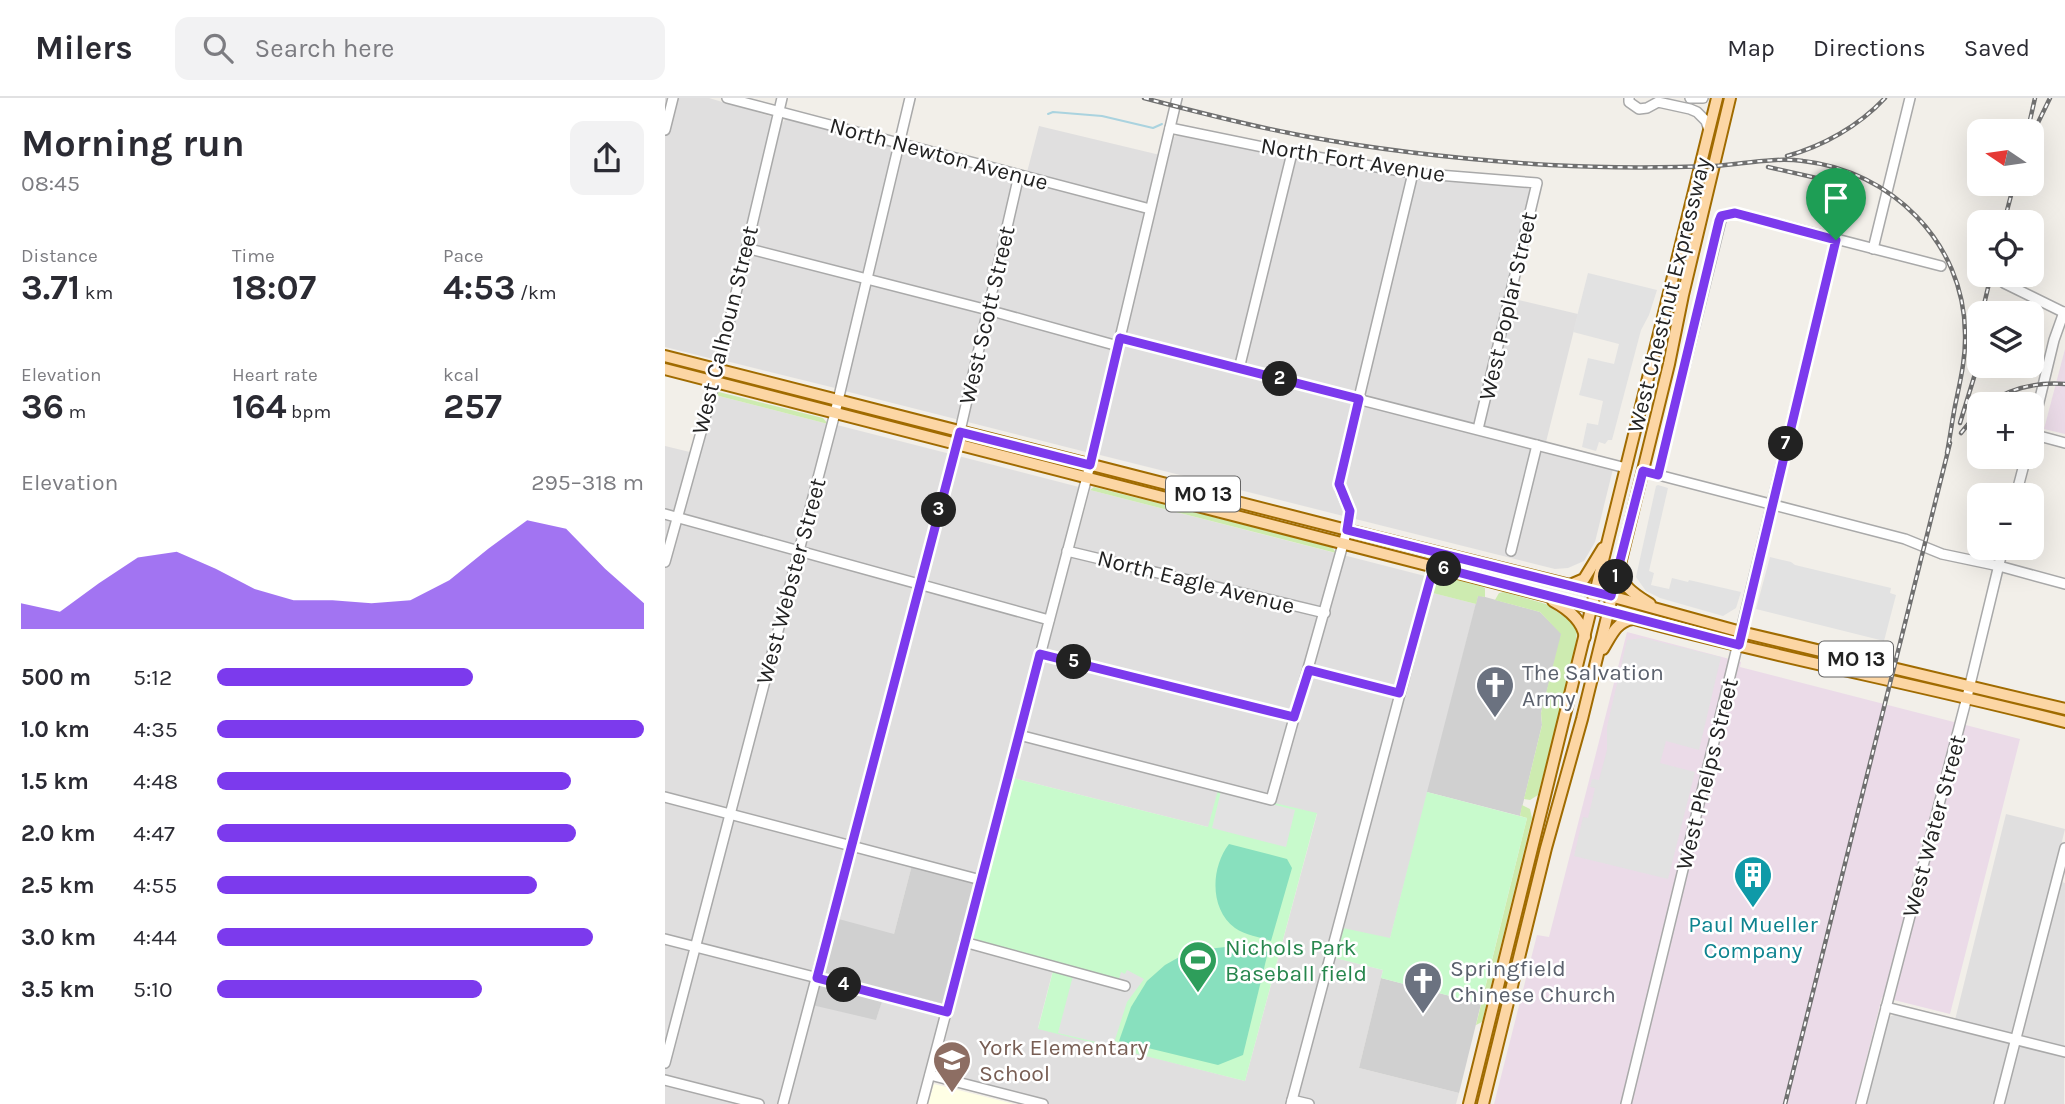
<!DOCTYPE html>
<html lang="en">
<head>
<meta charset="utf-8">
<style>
	body { margin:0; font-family:Karla,sans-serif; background:#f2f2f3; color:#2b2b33; height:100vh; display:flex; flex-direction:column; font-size:26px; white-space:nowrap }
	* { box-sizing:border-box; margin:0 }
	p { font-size:23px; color:#7c7c81 }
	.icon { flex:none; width:38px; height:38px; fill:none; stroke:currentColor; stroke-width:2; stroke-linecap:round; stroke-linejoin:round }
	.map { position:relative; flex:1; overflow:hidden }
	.panel { display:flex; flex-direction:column; background:#fff; width:665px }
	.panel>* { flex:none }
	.needle { width:46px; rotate:283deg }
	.controls { position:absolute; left:1302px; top:21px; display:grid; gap:14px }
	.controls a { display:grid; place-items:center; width:77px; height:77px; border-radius:14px; background:#fff; box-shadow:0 7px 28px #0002; font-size:35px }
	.pin { position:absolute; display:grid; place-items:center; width:60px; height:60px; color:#fff; margin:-72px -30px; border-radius:50% 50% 50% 0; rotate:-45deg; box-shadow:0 0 7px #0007 }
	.pin .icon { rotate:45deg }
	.km { position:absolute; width:35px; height:35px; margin:-18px; border-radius:50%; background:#222; color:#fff; font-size:19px; line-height:35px; text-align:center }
	.round { display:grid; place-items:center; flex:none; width:74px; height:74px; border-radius:14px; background:#f2f2f3 }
	.summary { display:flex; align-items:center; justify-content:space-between; height:119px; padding:0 21px }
	h1 { font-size:38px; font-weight:700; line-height:52px }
	.stats { display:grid; grid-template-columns:repeat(3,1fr); gap:10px; height:119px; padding:7px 21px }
	.stats div { display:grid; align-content:center }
	.stats b { font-size:35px; font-weight:700 }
	.stats small { font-size:19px; font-weight:400 }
	.stats p { font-size:19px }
	.chart { height:196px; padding:14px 21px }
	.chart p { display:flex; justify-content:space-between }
	.chart svg { width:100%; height:126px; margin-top:7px; fill:#7c3aed; opacity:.7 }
	ul { padding:0 21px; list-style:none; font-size:23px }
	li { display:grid; grid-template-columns:112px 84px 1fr; align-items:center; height:52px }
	li i { height:18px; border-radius:9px; background:#7c3aed }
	header { display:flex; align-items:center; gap:42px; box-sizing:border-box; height:98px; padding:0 35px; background:#fff; border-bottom:2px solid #e1e1e2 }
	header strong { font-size:33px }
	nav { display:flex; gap:38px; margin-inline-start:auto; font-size:24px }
	.search { width:490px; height:63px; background:#f2f2f3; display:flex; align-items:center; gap:18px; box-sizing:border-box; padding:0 24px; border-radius:14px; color:#7c7c81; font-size:26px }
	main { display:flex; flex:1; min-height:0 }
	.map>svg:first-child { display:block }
</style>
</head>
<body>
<header>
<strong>Milers</strong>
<div class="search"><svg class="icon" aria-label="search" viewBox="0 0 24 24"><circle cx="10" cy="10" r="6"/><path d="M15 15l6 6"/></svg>Search here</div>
<nav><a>Map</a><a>Directions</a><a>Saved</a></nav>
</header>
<main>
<section class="panel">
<div class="summary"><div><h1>Morning run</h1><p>08:45</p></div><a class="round"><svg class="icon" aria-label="share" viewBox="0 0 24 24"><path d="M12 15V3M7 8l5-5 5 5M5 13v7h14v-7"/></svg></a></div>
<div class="stats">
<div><p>Distance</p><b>3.71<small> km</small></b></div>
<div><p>Time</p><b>18:07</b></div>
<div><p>Pace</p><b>4:53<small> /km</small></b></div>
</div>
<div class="stats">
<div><p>Elevation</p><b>36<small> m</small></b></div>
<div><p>Heart rate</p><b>164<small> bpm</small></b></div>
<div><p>kcal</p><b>257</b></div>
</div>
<div class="chart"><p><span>Elevation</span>295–318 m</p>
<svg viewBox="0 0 160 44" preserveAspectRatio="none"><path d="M0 44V35L10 38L20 28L30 19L40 17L50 23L60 30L70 34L80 34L90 35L100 34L110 27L120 16L130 6L140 9L150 23L160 35V44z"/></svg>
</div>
<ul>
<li><b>500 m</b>5:12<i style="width:60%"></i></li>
<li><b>1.0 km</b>4:35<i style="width:100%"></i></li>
<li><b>1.5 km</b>4:48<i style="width:83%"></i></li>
<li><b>2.0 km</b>4:47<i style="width:84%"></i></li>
<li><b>2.5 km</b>4:55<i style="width:75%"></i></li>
<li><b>3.0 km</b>4:44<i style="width:88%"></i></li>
<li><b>3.5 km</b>5:10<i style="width:62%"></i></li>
</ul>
</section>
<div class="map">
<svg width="1400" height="1006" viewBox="0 0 1400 1006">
	<rect width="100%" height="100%" fill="#f2efe9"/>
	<!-- residential -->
	<g fill="#e0dfdf">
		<path d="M0,0H44L108,19L48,261L0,249Z"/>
		<path d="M121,21L226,47L228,50L173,284L170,290L61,263L117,25Z"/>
		<path d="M374,28L495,57L427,342L421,354L180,293L238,56L243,53L360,82Z"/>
		<path d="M514,36L731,77L860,89L864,91L866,93L841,199L913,216L879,352L948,371L930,444L919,463L903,470L890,471L431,356L509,39Z"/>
		<path d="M50,297L163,326V330L60,711L0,697V348L33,356Z"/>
		<path d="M172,327L414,389L313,773L309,776L72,715L70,712Z"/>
		<path d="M425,392L760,478L757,492L811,506L725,841L671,860L718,872L694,970L794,995L791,1006H380L273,976L272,973L303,855L307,850L388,872L373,930L580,983L652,716L543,729L348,680Z"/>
		<path d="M0,704L247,767L229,836L211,922L217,902L274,917L275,923L252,1006H0Z"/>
		<path d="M1341,716L1400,731L1388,781L1400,785L1399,1006H1201L1224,919L1231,916L1288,930Z"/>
	</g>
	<!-- industrial -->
	<g fill="#ebdbe8">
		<path d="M1400,251V336L1379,331Z"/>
		<path d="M962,534L1076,564L1075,569L1355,641L1285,916L1217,899L1190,1006H829L872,837L884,839Z"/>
	</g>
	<!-- education -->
	<path fill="#ffffe5" d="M269,986L349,1006H263Z"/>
	<!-- religious -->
	<g fill="#d0d0d0">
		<path d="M813,497L875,514L897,536L876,615L877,627L855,718L762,694Z"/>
		<path d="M247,767L309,785L279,905L276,908L220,894L211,922L147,907L170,820L229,836Z"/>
		<path d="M716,880L816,906L794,995L694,970Z"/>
	</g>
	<!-- grass -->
	<g fill="#cdebb0">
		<path d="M54,294L158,320L163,326L50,297Z"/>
		<path d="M429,389L667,449L671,455L425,392Z"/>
		<path d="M778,478L815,488L820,490V499L813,498L811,506L764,494L769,479Z"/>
		<path d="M839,494L881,506L908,525L912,533L910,554L873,697L865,702L859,701L877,627L876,615L896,536L875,514L830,502L834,495Z"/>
		<path d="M857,707L865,711L867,720L817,924L811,927L862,720L855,718Z"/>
	</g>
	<!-- park -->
	<g fill="#c8facc">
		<path d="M348,680L543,729L553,692L652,715L580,983L373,931L388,873L312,843L307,838Z"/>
		<path d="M762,694L862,720L816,906L716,880L718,872L670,860L678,830L725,840Z"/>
	</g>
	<!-- pitch -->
	<g fill="#88e0be">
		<path d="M564,746L622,761L627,770L606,843C595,839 580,837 570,830C544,811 546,769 564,746Z"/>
		<path d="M578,847L603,854L578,957L553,967L454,943L466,909L482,883L500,867L525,853Z"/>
	</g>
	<!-- parking -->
	<g fill="#e2e2e2">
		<path d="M923,175L992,192L984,217L976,232L947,342H943L940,346L934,344L931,353L917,349L922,325L933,327L938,303L914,297L916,290L923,260L949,266L954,246L908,234Z"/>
		<path d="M993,387L1003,390L984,473L989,475L986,487L1004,491L1007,480L1023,484L1024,482L1076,494L1071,510L1058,518L995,500L981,493L971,479L991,388Z"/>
		<path d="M1105,459L1126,464L1130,467L1226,490L1225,495L1231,497L1219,543L1091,511Z"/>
		<path d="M978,540L1056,559L1034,652L1001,643L995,665L1030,674L1003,781L909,758L918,719L923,720L930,690L925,689L927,681L934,682L942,652V629L962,542Z"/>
		<path d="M556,693L630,712L621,749L547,730Z"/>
		<path d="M337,850L454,881L456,874L460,876L462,872L479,881L462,904L448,948L393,935L409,874Z"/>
	</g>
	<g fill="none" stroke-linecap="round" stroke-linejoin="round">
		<!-- stream -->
		<path stroke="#aad3df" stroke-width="2" d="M383,16L388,14L437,18L488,30L497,26"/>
		<defs>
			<g id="minor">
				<path d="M62,0L485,111"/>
				<path d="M964,0V4L974,11L982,10L993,4L1025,11L1032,14L1041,23L1044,32"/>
				<path d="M1025,0H1038"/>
				<path d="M505,30L627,55L748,75L872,85L813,331"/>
				<path d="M0,32L8,0"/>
				<path d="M81,150L323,212L453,248"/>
				<path d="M1208,151L1245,0"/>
				<path d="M1339,185L1400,215"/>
				<path d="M455,240L961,370"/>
				<path d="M574,271L627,55"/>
				<path d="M1367,333L1389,242L1399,214"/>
				<path d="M1367,336L1400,345"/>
				<path d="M978,373L1240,441L1277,456L1334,468L1400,486"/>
				<path d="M993,377L1057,118L1070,115L1276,168"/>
				<path d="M1351,397L1361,359"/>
				<path d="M0,416L384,522"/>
				<path d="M402,453L660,515"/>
				<path d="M846,453L872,347"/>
				<path d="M0,464L50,284L117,0"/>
				<path d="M375,556L629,619"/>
				<path d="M644,572L734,595"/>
				<path d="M354,637L606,702L682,432L685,415L675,391V379L748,75"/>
				<path d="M0,699L316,782"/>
				<path d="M0,841L282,913"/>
				<path d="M299,844L460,888"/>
				<path d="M1221,909L1400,954"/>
				<path d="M0,965L170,315L245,0"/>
				<path d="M265,977L378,1006"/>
				<path d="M0,982L94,1006"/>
				<path d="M627,1002L644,1006"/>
				<path d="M118,1006L292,346L354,77"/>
				<path d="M257,1006L422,379L512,0"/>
				<path d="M626,1006L769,468"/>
				<path d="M961,1006L1171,142"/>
				<path d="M1196,1006L1302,599L1338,450"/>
				<path d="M1334,1006L1400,750"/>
			</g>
			<g id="major">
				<path d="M0,258L682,432L905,487L1076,534L1400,611"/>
				<path d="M0,271C323,357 647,435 969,521C1112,560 1257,587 1400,624"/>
				<path d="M954,470C955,488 971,497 985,506"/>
				<path d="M905,487L919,481L938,450"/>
				<path d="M888,503C903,511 917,522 920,539"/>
				<path d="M938,551C946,538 951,524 967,521"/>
				<path d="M804,1006L1052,0"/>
				<path d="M818,1006L881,750L917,621L1004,266L1018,197L1065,0"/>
			</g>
		</defs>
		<!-- minor casing -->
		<use href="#minor" stroke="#a9a9a9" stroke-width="12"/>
		<!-- major casing -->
		<use href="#major" stroke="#a06b00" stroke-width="14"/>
		<!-- minor -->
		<use href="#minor" stroke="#fff" stroke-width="9"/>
		<!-- major -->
		<use href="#major" stroke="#fcd6a4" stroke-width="10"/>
		<defs>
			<g id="rail">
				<path d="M479,0C532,14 585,28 639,38C720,53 803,62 885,67C939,70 994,70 1049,68C1078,66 1109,59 1138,63C1226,73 1299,144 1300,235C1301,260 1295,284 1290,308C1287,324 1285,339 1282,355"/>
				<path d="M1363,31L1370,0"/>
				<path d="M1367,37L1385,0"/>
				<path d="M1122,58C1158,48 1194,28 1220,0"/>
				<path d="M1103,69L1178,86"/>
				<path d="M1339,124L1349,86"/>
				<path d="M1317,215L1326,177"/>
				<path d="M1307,257L1314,226"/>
				<path d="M1322,306C1345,290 1372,284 1400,286"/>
				<path d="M1295,325L1314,263"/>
				<path d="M1296,335L1314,313"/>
				<path d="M1120,1006L1285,345"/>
			</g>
		</defs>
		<!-- rail casing -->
		<use href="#rail" stroke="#707070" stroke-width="4.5"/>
		<!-- rail -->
		<use href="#rail" stroke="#fff" stroke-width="2" stroke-dasharray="5" stroke-linecap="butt"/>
	</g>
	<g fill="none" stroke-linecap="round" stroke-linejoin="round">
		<defs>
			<path id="route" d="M1070,115L1171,142L1074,547L769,468L734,595L644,572L629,619L375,556L282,914L152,880L295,334L425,367L455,240L694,301L674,386L685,413L682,432L946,498L978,373L993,377L1054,123L1056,118Z"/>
		</defs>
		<!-- route casing -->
		<use href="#route" stroke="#fff" stroke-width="14"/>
		<!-- route -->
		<use href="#route" stroke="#7c3aed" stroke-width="9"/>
	</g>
	<!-- icons -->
	<defs>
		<symbol id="church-pin" viewBox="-11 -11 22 30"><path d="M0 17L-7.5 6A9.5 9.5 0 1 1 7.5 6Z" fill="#6b7280" stroke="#fff"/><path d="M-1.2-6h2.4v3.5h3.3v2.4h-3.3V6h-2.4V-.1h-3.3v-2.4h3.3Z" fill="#fff"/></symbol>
		<symbol id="building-pin" viewBox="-11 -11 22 30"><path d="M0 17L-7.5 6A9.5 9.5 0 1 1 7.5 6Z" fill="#0f9aa8" stroke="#fff"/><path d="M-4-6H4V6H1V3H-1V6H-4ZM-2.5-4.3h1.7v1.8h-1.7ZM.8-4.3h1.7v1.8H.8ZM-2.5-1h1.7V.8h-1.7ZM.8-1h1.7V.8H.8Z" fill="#fff"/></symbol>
		<symbol id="stadium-pin" viewBox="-11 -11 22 30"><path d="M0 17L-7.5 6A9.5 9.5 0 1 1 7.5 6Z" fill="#2e9e5b" stroke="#fff"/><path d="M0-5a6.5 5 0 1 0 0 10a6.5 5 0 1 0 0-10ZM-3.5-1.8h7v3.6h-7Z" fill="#fff"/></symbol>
		<symbol id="school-pin" viewBox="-11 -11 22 30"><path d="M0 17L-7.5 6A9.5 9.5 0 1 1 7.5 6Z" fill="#8d6e63" stroke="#fff"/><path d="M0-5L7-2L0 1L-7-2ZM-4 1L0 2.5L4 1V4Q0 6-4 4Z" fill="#fff"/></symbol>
	</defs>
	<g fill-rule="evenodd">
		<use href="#church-pin" x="808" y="565" width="44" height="60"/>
		<use href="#building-pin" x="1066" y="755" width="44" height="60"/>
		<use href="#stadium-pin" x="511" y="840" width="44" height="60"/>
		<use href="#church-pin" x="736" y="861" width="44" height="60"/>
		<use href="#school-pin" x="265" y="940" width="44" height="60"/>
	</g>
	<g text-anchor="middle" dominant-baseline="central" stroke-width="5" stroke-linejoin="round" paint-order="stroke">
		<!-- shield labels -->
		<g fill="#fff" stroke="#646464" stroke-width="2">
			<rect x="501" y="378.5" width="74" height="35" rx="5"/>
			<rect x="1154" y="543.5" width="74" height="35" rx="5"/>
		</g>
		<g font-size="21" font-weight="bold" fill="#222">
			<text x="538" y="396">MO 13</text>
			<text x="1191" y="561">MO 13</text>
		</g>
		<!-- street labels -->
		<g font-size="23" fill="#222" stroke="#fff">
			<text transform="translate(274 56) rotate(15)">North Newton Avenue</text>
			<text transform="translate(688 62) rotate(9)">North Fort Avenue</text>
			<text transform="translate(1004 197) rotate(-76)">West Chestnut Expressway</text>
			<text transform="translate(843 208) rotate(-77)">West Poplar Street</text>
			<text transform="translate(322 217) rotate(-77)">West Scott Street</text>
			<text transform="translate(60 232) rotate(-76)">West Calhoun Street</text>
			<text transform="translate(126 483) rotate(-75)">West Webster Street</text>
			<text transform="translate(531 484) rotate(14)">North Eagle Avenue</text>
			<text transform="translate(1042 676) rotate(-76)">West Phelps Street</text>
			<text transform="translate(1269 728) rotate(-75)">West Water Street</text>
		</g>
		<!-- worship labels -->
		<g font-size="23" fill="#5b616d" stroke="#fff" text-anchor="start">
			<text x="857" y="574">The Salvation<tspan x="857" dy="26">Army</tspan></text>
			<text x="785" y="870">Springfield<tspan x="785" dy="26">Chinese Church</tspan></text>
		</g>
		<!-- culture labels -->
		<g font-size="23" fill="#0d838f" stroke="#fff">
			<text x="1088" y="826">Paul Mueller<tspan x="1088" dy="26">Company</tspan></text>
		</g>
		<!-- leisure labels -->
		<g font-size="23" fill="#27864d" stroke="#fff" text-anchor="start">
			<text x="560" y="849">Nichols Park<tspan x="560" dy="26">Baseball field</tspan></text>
		</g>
		<!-- education labels -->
		<g font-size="23" fill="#785e54" stroke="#fff" text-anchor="start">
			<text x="314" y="949">York Elementary<tspan x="314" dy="26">School</tspan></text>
		</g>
	</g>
</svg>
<div class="controls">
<a><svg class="needle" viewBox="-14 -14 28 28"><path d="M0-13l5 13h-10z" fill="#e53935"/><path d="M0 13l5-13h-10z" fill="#7c7c81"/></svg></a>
<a><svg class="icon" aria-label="locate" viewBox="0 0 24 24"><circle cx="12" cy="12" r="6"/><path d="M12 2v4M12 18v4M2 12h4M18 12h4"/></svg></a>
<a><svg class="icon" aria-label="layers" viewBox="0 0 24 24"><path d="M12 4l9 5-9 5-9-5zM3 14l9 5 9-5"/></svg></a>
<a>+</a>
<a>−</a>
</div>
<div class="pin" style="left:1171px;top:142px;background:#1e9e55"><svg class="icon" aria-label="arrive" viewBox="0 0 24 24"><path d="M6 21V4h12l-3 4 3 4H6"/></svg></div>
<b class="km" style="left:951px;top:479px">1</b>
<b class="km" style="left:615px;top:281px">2</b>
<b class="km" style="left:274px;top:412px">3</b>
<b class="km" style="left:179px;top:887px">4</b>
<b class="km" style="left:409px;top:564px">5</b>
<b class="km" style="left:779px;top:471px">6</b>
<b class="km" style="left:1121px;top:346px">7</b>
</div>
</main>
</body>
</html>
